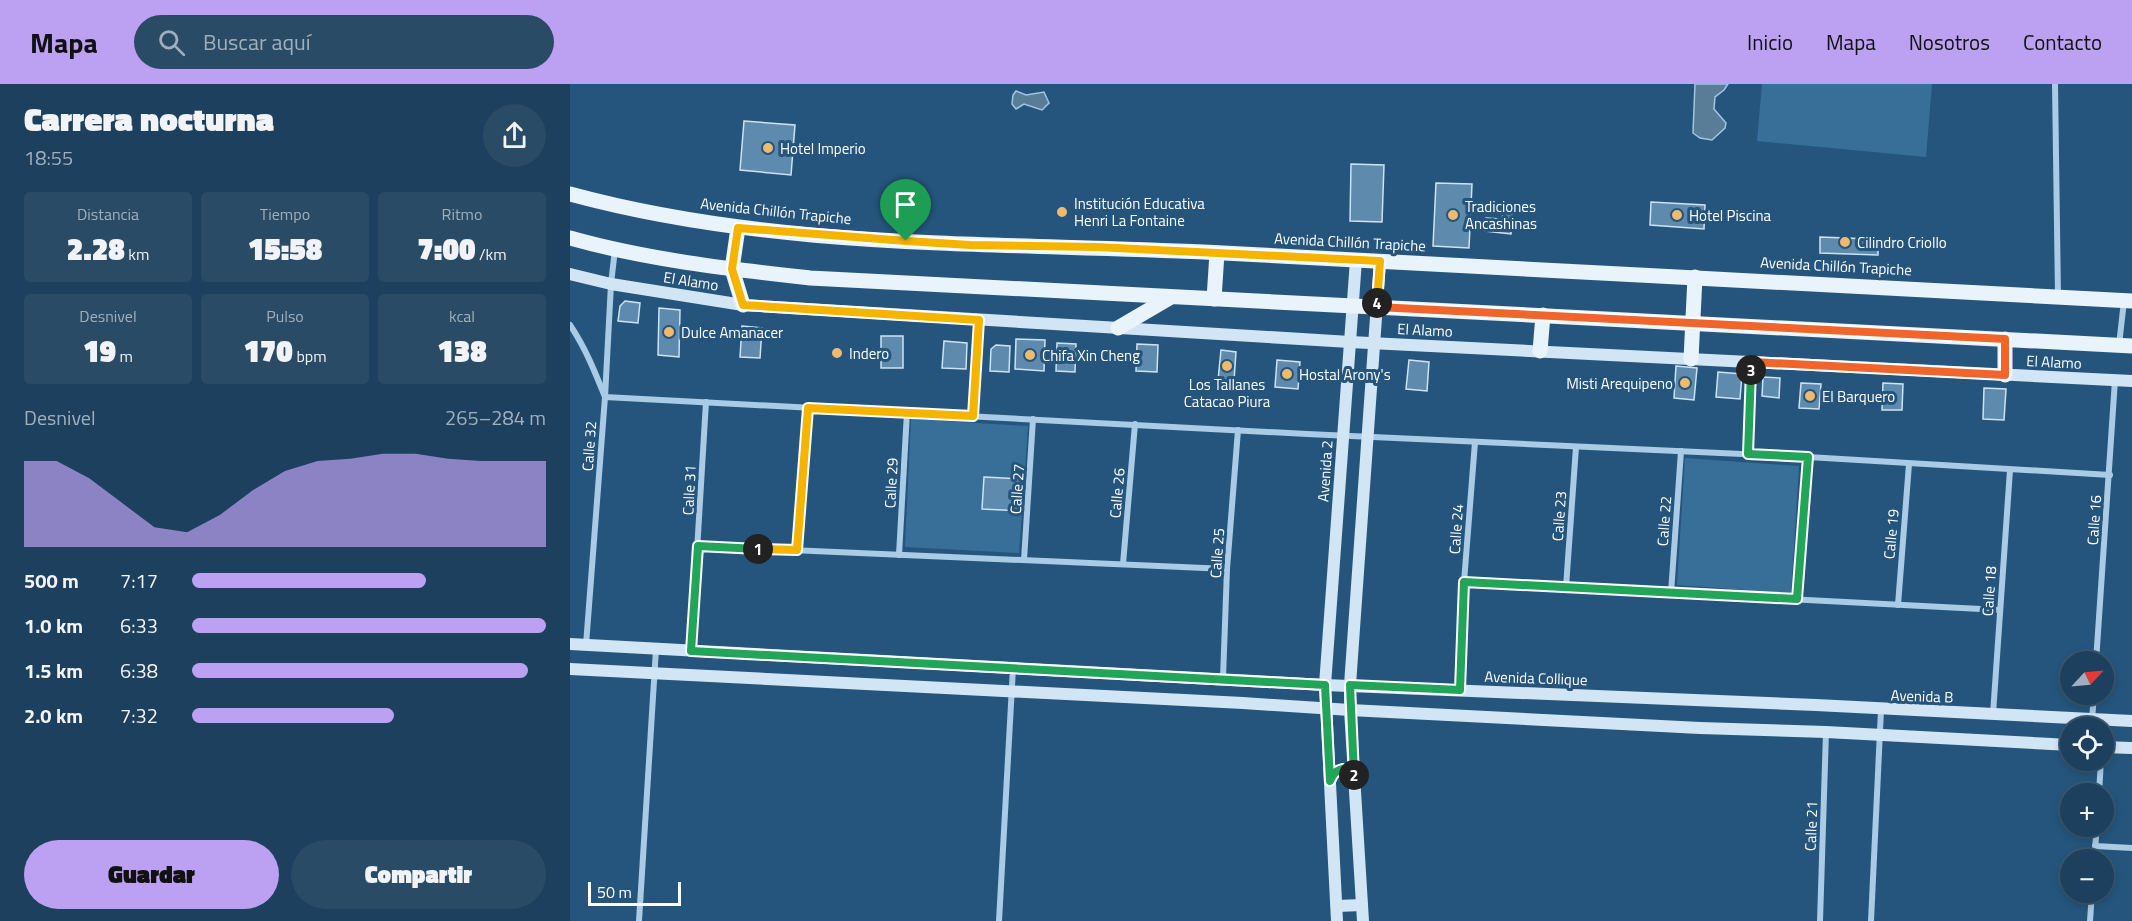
<!DOCTYPE html>
<html lang="es">
<head>
<meta charset="utf-8">
<style>
	body { margin:0; font-family:"Titillium Web",sans-serif; background:#294b66; color:#f1f3f6; height:100vh; display:flex; flex-direction:column; font-size:22px; white-space:nowrap }
	* { box-sizing:border-box; margin:0 }
	p { font-size:20px; color:#a0afbc }
	.icon { flex:none; width:33px; height:33px; fill:none; stroke:currentColor; stroke-width:2; stroke-linecap:round; stroke-linejoin:round }
	.map { position:relative; flex:1; overflow:hidden }
	.sheet { display:flex; flex-direction:column; background:#1c405d; width:570px }
	.sheet>* { flex:none }
	.needle { width:39px; rotate:64deg }
	.buttons { position:absolute; left:1490px; top:567px; display:grid; gap:12px }
	.buttons a { display:grid; place-items:center; width:54px; height:54px; border-radius:50%; background:#1c405d; box-shadow:0 3px 9px #0003,0 0 0 2px #3a5972; font-size:30px }
	.scale { position:absolute; left:18px; bottom:15px; width:93px; box-sizing:border-box; padding-left:6px; border:3px solid #fff; border-top:0; font-size:16px; line-height:21px; white-space:nowrap; color:#fff; -webkit-text-stroke:4px #25557c; paint-order:stroke }
	.pin { position:absolute; display:grid; place-items:center; width:51px; height:51px; color:#fff; margin:-62px -26px; border-radius:50% 50% 50% 0; rotate:-45deg; box-shadow:0 0 6px #0007 }
	.pin .icon { rotate:45deg }
	.km { position:absolute; width:30px; height:30px; margin:-15px; border-radius:50%; background:#222; color:#fff; font-size:16px; line-height:30px; text-align:center }
	.round { display:grid; place-items:center; flex:none; width:63px; height:63px; border-radius:32px; background:#294b66 }
	.overview { display:flex; align-items:center; justify-content:space-between; height:102px; padding:0 24px }
	h1 { font-size:33px; font-weight:800; line-height:45px }
	.stats { display:grid; grid-template-columns:repeat(3,1fr); gap:9px; height:102px; padding:6px 24px }
	.stats div { display:grid; align-content:center; border-radius:6px; background:#294b66; text-align:center }
	.stats b { font-size:30px; font-weight:800 }
	.stats small { font-size:16px; font-weight:400 }
	.stats p { font-size:16px }
	.chart { height:168px; padding:12px 24px }
	.chart p { display:flex; justify-content:space-between }
	.chart svg { width:100%; height:108px; margin-top:6px; fill:#bca0f2; opacity:.7 }
	.primary-button { display:flex; gap:12px; margin-top:auto; padding:12px 24px }
	.primary-button a { flex:1; height:69px; border-radius:36px; background:#bca0f2; color:#111; font-size:24px; font-weight:800; line-height:69px; text-align:center }
	.primary-button a+a { background:#294b66; color:#f1f3f6 }
	ul { padding:0 24px; list-style:none; font-size:20px }
	li { display:grid; grid-template-columns:96px 72px 1fr; align-items:center; height:45px }
	li i { height:15px; border-radius:8px; background:#bca0f2 }
	header { display:flex; align-items:center; gap:36px; box-sizing:border-box; height:84px; padding:0 30px; background:#bca0f2; color:#111 }
	header strong { font-size:28px }
	nav { display:flex; gap:33px; margin-inline-start:auto; font-size:21px }
	.search { width:420px; height:54px; background:#294b66; display:flex; align-items:center; gap:15px; box-sizing:border-box; padding:0 21px; border-radius:33px; color:#a0afbc; font-size:22px }
	main { display:flex; flex:1; min-height:0 }
	.map>svg:first-child { display:block }
</style>
</head>
<body>
<header>
<strong>Mapa</strong>
<div class="search"><svg class="icon" aria-label="search" viewBox="0 0 24 24"><circle cx="10" cy="10" r="6"/><path d="M15 15l6 6"/></svg>Buscar aquí</div>
<nav><a>Inicio</a><a>Mapa</a><a>Nosotros</a><a>Contacto</a></nav>
</header>
<main>
<section class="sheet">
<div class="overview"><div><h1>Carrera nocturna</h1><p>18:55</p></div><a class="round"><svg class="icon" aria-label="share" viewBox="0 0 24 24"><path d="M12 15V3M7 8l5-5 5 5M5 13v7h14v-7"/></svg></a></div>
<div class="stats">
<div><p>Distancia</p><b>2.28<small> km</small></b></div>
<div><p>Tiempo</p><b>15:58</b></div>
<div><p>Ritmo</p><b>7:00<small> /km</small></b></div>
</div>
<div class="stats">
<div><p>Desnivel</p><b>19<small> m</small></b></div>
<div><p>Pulso</p><b>170<small> bpm</small></b></div>
<div><p>kcal</p><b>138</b></div>
</div>
<div class="chart"><p><span>Desnivel</span>265–284 m</p>
<svg viewBox="0 0 160 44" preserveAspectRatio="none"><path d="M0 44V9L10 9L20 16L30 26L40 36L50 38L60 31L70 21L80 13L90 9L100 8L110 6L120 6L130 8L140 9L150 9L160 9V44z"/></svg>
</div>
<ul>
<li><b>500 m</b>7:17<i style="width:66%"></i></li>
<li><b>1.0 km</b>6:33<i style="width:100%"></i></li>
<li><b>1.5 km</b>6:38<i style="width:95%"></i></li>
<li><b>2.0 km</b>7:32<i style="width:57%"></i></li>
</ul>
<div class="primary-button"><a>Guardar</a><a>Compartir</a></div>
</section>
<div class="map">
<svg width="1562" height="837" viewBox="0 0 1562 837">
	<rect width="100%" height="100%" fill="#25557c"/>
	<!-- green -->
	<g fill="#386f99">
		<path d="M1192,0H1362L1356,73L1187,57Z"/>
		<path d="M341,335L458,342L449,469L335,463Z"/>
		<path d="M1115,374L1229,382L1221,509L1107,501Z"/>
	</g>
	<!-- water -->
	<g fill="#597c97" stroke="#9dc7e5" stroke-width="1.5">
		<path d="M1125,0H1158L1154,6L1145,13L1144,25L1156,39L1155,44L1142,56L1130,54L1123,49Z"/>
		<path d="M446,7L456,11L474,8L479,19L472,26L454,20L446,25L442,20L443,11Z"/>
	</g>
	<!-- building -->
	<g fill="#5d8aad" stroke="#cce3f4" stroke-width="1.5">
		<path d="M174,37L225,41L221,91L170,86Z"/>
		<path d="M781,80L814,81L812,138L780,137Z"/>
		<path d="M866,99L902,100L899,164L863,162Z"/>
		<path d="M1081,118L1135,121L1134,145L1080,141Z"/>
		<path d="M933,129H942L941,150L915,147L916,134L932,135Z"/>
		<path d="M1250,153L1301,155L1300,162H1308V171L1250,169Z"/>
		<path d="M55,217L70,219L68,239L48,237L50,222Z"/>
		<path d="M89,224L110,226L109,273L88,271Z"/>
		<path d="M172,242L192,244L190,274L170,273Z"/>
		<rect x="311" y="252" width="22" height="32"/>
		<path d="M446,255L475,256L474,287L445,285Z"/>
		<path d="M374,257L397,259L396,285L372,284Z"/>
		<path d="M487,259L506,260L505,288L486,287Z"/>
		<path d="M567,260L588,261L587,288L566,287Z"/>
		<path d="M426,261L440,262L439,288L420,287L421,265Z"/>
		<path d="M651,266L666,268L664,297L648,296Z"/>
		<path d="M707,276L730,278L728,305L705,303Z"/>
		<path d="M839,276L859,278L857,307L836,305Z"/>
		<path d="M1106,282L1127,284L1124,316L1104,314Z"/>
		<path d="M1148,288L1172,290L1170,315L1146,313Z"/>
		<path d="M1193,293L1210,294L1209,314L1192,312Z"/>
		<path d="M1231,299L1251,300L1249,325L1229,324Z"/>
		<path d="M1313,299L1333,300L1332,326H1312Z"/>
		<path d="M1414,304L1436,305L1434,336L1413,335Z"/>
		<path d="M414,393L453,395L451,427L412,425Z"/>
	</g>
	<g fill="none" stroke-linecap="round" stroke-linejoin="round">
		<!-- street -->
		<g stroke="#a9cbe5" stroke-width="6">
			<path d="M1485,0L1488,212"/>
			<path d="M0,241C15,263 25,288 35,313L737,350L1238,373L1540,391"/>
			<path d="M1549,261L1554,217"/>
			<path d="M403,332L409,236"/>
			<path d="M1177,370L1182,278"/>
			<path d="M128,462L657,485"/>
			<path d="M227,467L238,323"/>
			<path d="M329,471L337,328"/>
			<path d="M454,476L463,335"/>
			<path d="M553,480L565,340"/>
			<path d="M894,498L1430,526"/>
			<path d="M996,503L1006,363"/>
			<path d="M1101,509L1111,367"/>
			<path d="M1227,515L1238,373"/>
			<path d="M1328,521L1339,380"/>
			<path d="M16,561L35,313L41,200L45,165"/>
			<path d="M121,566L136,318"/>
			<path d="M1526,578L1545,296"/>
			<path d="M653,594L657,485L668,346"/>
			<path d="M890,606L894,498L905,358"/>
			<path d="M1423,630L1440,386"/>
			<path d="M1522,636L1524,610"/>
			<path d="M1529,710L1531,676"/>
			<path d="M1525,762L1562,764"/>
			<path d="M1524,776L1527,742"/>
			<path d="M69,837L86,565"/>
			<path d="M429,837L443,584"/>
			<path d="M1250,837L1256,648"/>
			<path d="M1301,837L1311,626"/>
			<path d="M1520,837L1522,808"/>
		</g>
		<!-- secondary -->
		<g stroke="#d2e5f4" stroke-width="12">
			<path d="M0,190L41,200L173,221L780,258L1562,297"/>
			<path d="M0,560L755,601L1246,621L1562,637"/>
			<path d="M0,585L673,619L780,626L1130,644L1256,648L1500,661"/>
			<path d="M1533,663L1562,664"/>
			<path d="M760,697L763,690L773,685L784,692"/>
			<path d="M767,822L792,821"/>
			<path d="M767,837L755,601L786,176"/>
			<path d="M793,837L780,626V601L810,177"/>
		</g>
		<!-- primary -->
		<g stroke="#e9f3fc" stroke-width="15">
			<path d="M0,110C206,166 422,158 634,168C943,183 1253,202 1562,217"/>
			<path d="M168,144L162,185L173,221"/>
			<path d="M0,154C78,176 160,185 240,194L1562,262"/>
			<path d="M644,215L647,169"/>
			<path d="M548,244L601,213"/>
			<path d="M970,267L973,231"/>
			<path d="M1121,275L1125,193"/>
			<path d="M1435,291V255"/>
		</g>
	</g>
	<g fill="none" stroke-linecap="round" stroke-linejoin="round">
		<defs>
			<path id="split-1" d="M188,465L227,466L238,324L403,332L409,236L173,221L162,185L168,144L336,157"/>
			<path id="split-2" d="M188,465L128,462L121,567L755,601L760,697C763,690 765,687 773,685L784,691"/>
			<path id="split-3" d="M784,691L780,601L890,606L894,498L1227,515L1238,373L1178,370L1181,286"/>
			<path id="split-4" d="M807,219V223L1435,255V291L1182,278L1181,286"/>
			<path id="split-5" d="M336,157L400,161L526,163L810,177L807,219"/>
		</defs>
		<!-- split-1 casing -->
		<use href="#split-1" stroke="#fff" stroke-width="12"/>
		<!-- split-2 casing -->
		<use href="#split-2" stroke="#fff" stroke-width="12"/>
		<!-- split-3 casing -->
		<use href="#split-3" stroke="#fff" stroke-width="12"/>
		<!-- split-4 casing -->
		<use href="#split-4" stroke="#fff" stroke-width="12"/>
		<!-- split-5 casing -->
		<use href="#split-5" stroke="#fff" stroke-width="12"/>
		<!-- split-1 -->
		<use href="#split-1" stroke="#f5b400" stroke-width="8"/>
		<!-- split-2 -->
		<use href="#split-2" stroke="#22a559" stroke-width="8"/>
		<!-- split-3 -->
		<use href="#split-3" stroke="#22a559" stroke-width="8"/>
		<!-- split-4 -->
		<use href="#split-4" stroke="#f0652b" stroke-width="8"/>
		<!-- split-5 -->
		<use href="#split-5" stroke="#f5b400" stroke-width="8"/>
	</g>
	<!-- markers -->
	<g fill="#eeba6d" stroke="#25557c" stroke-width="2">
		<circle cx="198" cy="64" r="6"/>
		<circle cx="492" cy="128" r="6"/>
		<circle cx="883" cy="131" r="6"/>
		<circle cx="1107" cy="131" r="6"/>
		<circle cx="1275" cy="158" r="6"/>
		<circle cx="99" cy="248" r="6"/>
		<circle cx="267" cy="269" r="6"/>
		<circle cx="460" cy="271" r="6"/>
		<circle cx="657" cy="282" r="6"/>
		<circle cx="717" cy="290" r="6"/>
		<circle cx="1115" cy="299" r="6"/>
		<circle cx="1240" cy="312" r="6"/>
	</g>
	<g text-anchor="middle" dominant-baseline="central" stroke-width="6" stroke-linejoin="round" paint-order="stroke">
		<!-- poi labels -->
		<g font-size="15" fill="#fff" stroke="#25557c" text-anchor="start">
			<text x="210" y="64">Hotel Imperio</text>
			<text x="504" y="119">Institución Educativa<tspan x="504" dy="17">Henri La Fontaine</tspan></text>
			<text x="895" y="122">Tradiciones<tspan x="895" dy="17">Ancashinas</tspan></text>
			<text x="1119" y="131">Hotel Piscina</text>
			<text x="1287" y="158">Cilindro Criollo</text>
			<text x="111" y="248">Dulce Amanacer</text>
			<text x="279" y="269">Indero</text>
			<text x="472" y="271">Chifa Xin Cheng</text>
			<text x="729" y="290">Hostal Arony's</text>
			<text x="1103" y="299" text-anchor="end">Misti Arequipeno</text>
			<text x="657" y="300" text-anchor="middle">Los Tallanes<tspan x="657" dy="17">Catacao Piura</tspan></text>
			<text x="1252" y="312">El Barquero</text>
		</g>
		<!-- street labels -->
		<g font-size="15" fill="#fff" stroke="#25557c">
			<text transform="translate(206 127) rotate(6)">Avenida Chillón Trapiche</text>
			<text transform="translate(780 158) rotate(3)">Avenida Chillón Trapiche</text>
			<text transform="translate(1266 182) rotate(3)">Avenida Chillón Trapiche</text>
			<text transform="translate(121 197) rotate(9)">El Alamo</text>
			<text transform="translate(855 246) rotate(3)">El Alamo</text>
			<text transform="translate(1484 278) rotate(3)">El Alamo</text>
			<text transform="translate(19 362) rotate(-86)">Calle 32</text>
			<text transform="translate(755 387) rotate(-86)">Avenida 2</text>
			<text transform="translate(321 399) rotate(-87)">Calle 29</text>
			<text transform="translate(447 405) rotate(-86)">Calle 27</text>
			<text transform="translate(119 406) rotate(-87)">Calle 31</text>
			<text transform="translate(547 409) rotate(-85)">Calle 26</text>
			<text transform="translate(989 432) rotate(-86)">Calle 23</text>
			<text transform="translate(1524 436) rotate(-86)">Calle 16</text>
			<text transform="translate(1094 437) rotate(-86)">Calle 22</text>
			<text transform="translate(886 445) rotate(-86)">Calle 24</text>
			<text transform="translate(1321 450) rotate(-85)">Calle 19</text>
			<text transform="translate(647 469) rotate(-86)">Calle 25</text>
			<text transform="translate(1419 507) rotate(-86)">Calle 18</text>
			<text transform="translate(966 594) rotate(2)">Avenida Collique</text>
			<text transform="translate(1352 612) rotate(2)">Avenida B</text>
			<text transform="translate(1241 742) rotate(-88)">Calle 21</text>
		</g>
	</g>
</svg>
<div class="buttons">
<a><svg class="needle" viewBox="-14 -14 28 28"><path d="M0-13l5 13h-10z" fill="#e53935"/><path d="M0 13l5-13h-10z" fill="#a0afbc"/></svg></a>
<a><svg class="icon" aria-label="locate" viewBox="0 0 24 24"><circle cx="12" cy="12" r="6"/><path d="M12 2v4M12 18v4M2 12h4M18 12h4"/></svg></a>
<a>+</a>
<a>−</a>
</div>
<div class="scale">50 m</div>
<div class="pin" style="left:336px;top:157px;background:#1e9e55"><svg class="icon" aria-label="arrive" viewBox="0 0 24 24"><path d="M6 21V4h12l-3 4 3 4H6"/></svg></div>
<b class="km" style="left:188px;top:465px">1</b>
<b class="km" style="left:784px;top:691px">2</b>
<b class="km" style="left:1181px;top:286px">3</b>
<b class="km" style="left:807px;top:219px">4</b>
</div>
</main>
</body>
</html>
